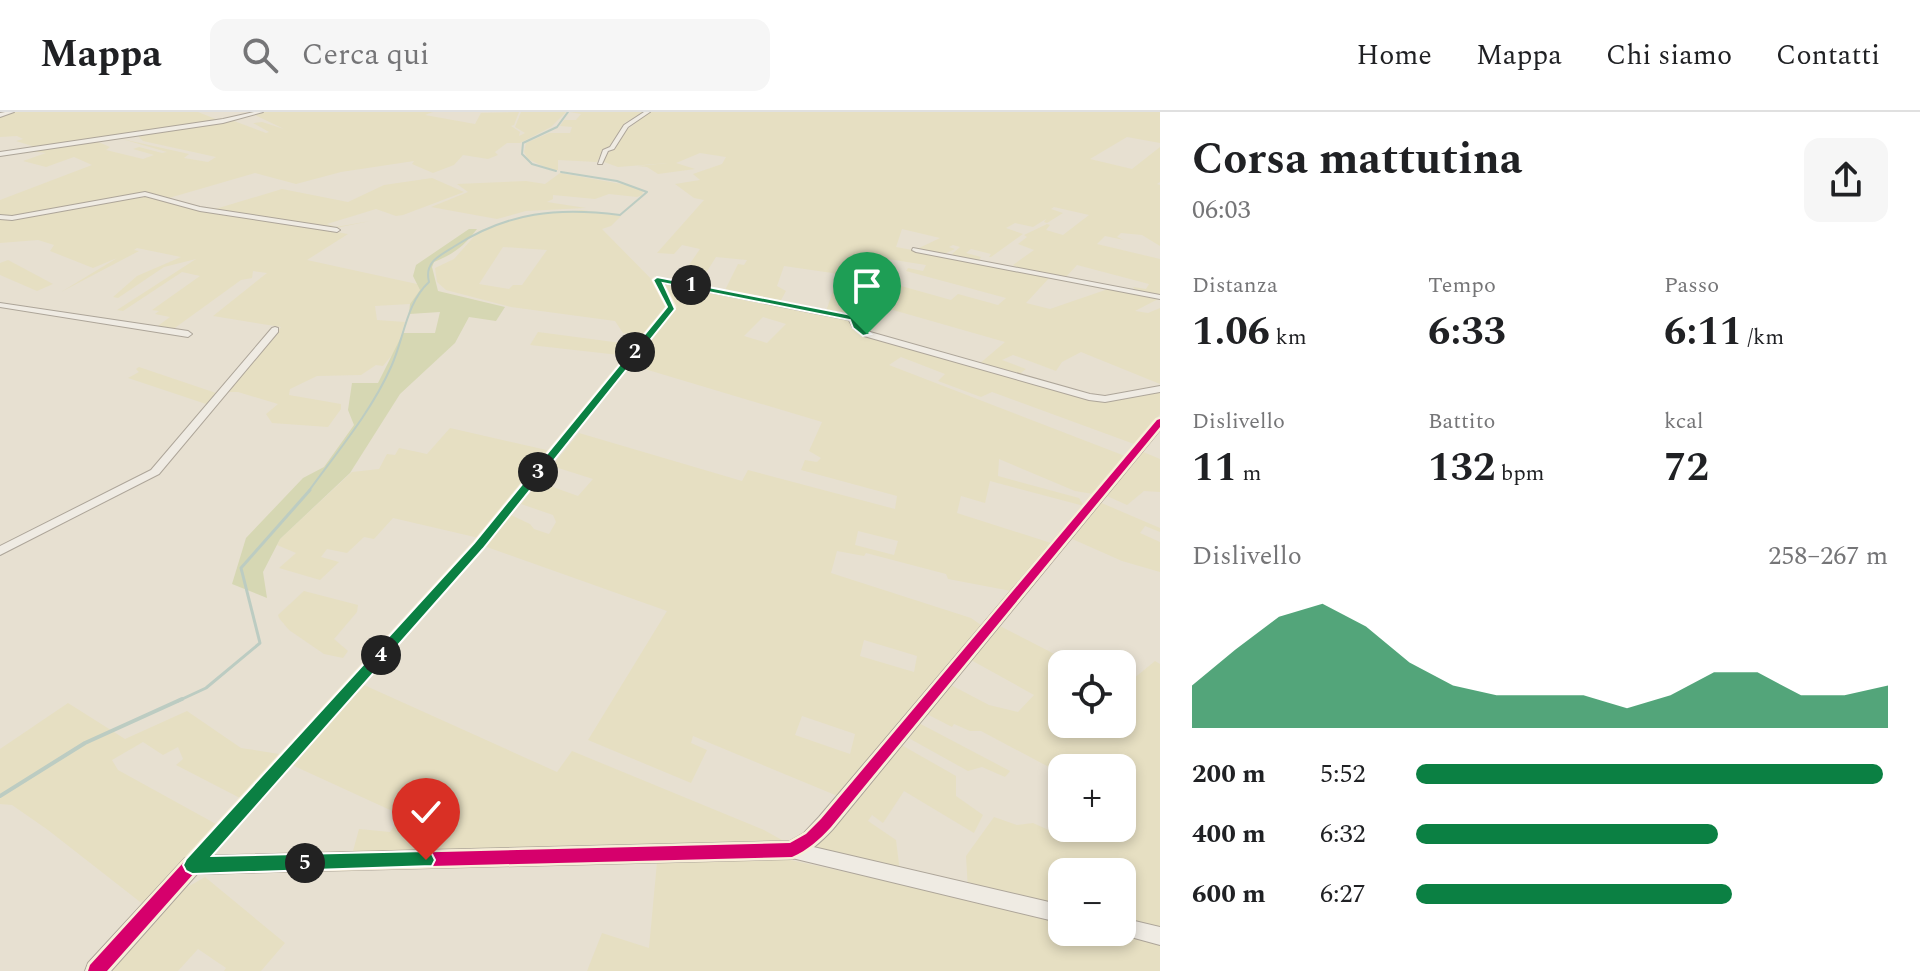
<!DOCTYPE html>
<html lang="it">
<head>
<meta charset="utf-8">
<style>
	body { margin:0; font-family:Spectral,serif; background:#f6f6f6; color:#202124; height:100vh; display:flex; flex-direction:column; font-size:30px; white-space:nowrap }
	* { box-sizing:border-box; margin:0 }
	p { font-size:26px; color:#757577 }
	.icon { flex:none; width:44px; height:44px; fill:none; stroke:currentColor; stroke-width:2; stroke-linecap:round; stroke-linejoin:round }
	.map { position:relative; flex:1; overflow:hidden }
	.side { display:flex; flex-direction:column; background:#fff; width:760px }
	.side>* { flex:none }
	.tools { position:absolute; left:1048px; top:538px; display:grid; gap:16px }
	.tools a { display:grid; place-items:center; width:88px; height:88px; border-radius:16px; background:#fff; box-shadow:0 4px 12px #0003; font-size:40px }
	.pin { position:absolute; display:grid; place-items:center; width:68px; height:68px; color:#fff; margin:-82px -34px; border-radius:50% 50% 50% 0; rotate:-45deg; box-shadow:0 0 8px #0007 }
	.pin .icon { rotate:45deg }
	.km { position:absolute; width:40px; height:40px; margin:-20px; border-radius:50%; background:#222; color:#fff; font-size:22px; line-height:40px; text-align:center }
	.round { display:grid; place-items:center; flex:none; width:84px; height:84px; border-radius:16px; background:#f6f6f6 }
	.overview { display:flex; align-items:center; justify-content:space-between; height:136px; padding:0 32px }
	h1 { font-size:44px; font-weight:700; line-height:60px }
	.metrics { display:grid; grid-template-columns:repeat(3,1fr); gap:12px; height:136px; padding:8px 32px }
	.metrics div { display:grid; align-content:center }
	.metrics b { font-size:40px; font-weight:700 }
	.metrics small { font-size:22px; font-weight:400 }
	.metrics p { font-size:22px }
	.chart { height:224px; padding:16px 32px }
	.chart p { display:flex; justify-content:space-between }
	.chart svg { width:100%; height:144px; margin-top:8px; fill:#0b8043; opacity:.7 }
	ul { padding:0 32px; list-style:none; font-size:26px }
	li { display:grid; grid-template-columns:128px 96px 1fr; align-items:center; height:60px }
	li i { height:20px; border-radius:10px; background:#0b8043 }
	header { display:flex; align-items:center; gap:48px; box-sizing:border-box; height:112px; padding:0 40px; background:#fff; border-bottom:2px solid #e0e0e0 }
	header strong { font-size:38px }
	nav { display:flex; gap:44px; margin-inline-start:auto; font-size:28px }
	.search { width:560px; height:72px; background:#f6f6f6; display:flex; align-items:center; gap:20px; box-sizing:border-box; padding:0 28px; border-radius:16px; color:#757577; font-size:30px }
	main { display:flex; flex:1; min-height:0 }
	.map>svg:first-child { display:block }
</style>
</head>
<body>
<header>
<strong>Mappa</strong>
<div class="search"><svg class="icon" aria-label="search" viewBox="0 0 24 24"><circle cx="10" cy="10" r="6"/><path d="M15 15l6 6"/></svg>Cerca qui</div>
<nav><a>Home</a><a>Mappa</a><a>Chi siamo</a><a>Contatti</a></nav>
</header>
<main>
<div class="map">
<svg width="1160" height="859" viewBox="0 0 1160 859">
	<rect width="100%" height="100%" fill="#e7e0d1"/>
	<!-- farmland -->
	<g fill="#e6dfc2" fill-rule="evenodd">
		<path d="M0,0H198L218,8L96,29L110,35L106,38L143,47L154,43L133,37L139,35L162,41L167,40L122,27L189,42L184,46L208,50L216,45L143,29L138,24L234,9L266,21L269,20L253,11L262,10L284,17L255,3L247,4L264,0H433L425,3L475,12L481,1L519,0L514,13L511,14L520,20L519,24L525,21L515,15L521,0H566L551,15L520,31H507L495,40L498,43L488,47L463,43L454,53L433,61L412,52L414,49L341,60L296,72L255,61L169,86L145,81L202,98L348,122L307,148L417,172L420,178L410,192L375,194L377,208L405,210L397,237L383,254L376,253L361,263L317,264L290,277L289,283L341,292V297L328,315L272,311L266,302L278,292L238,280H225L281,215L213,204L267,161L253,159L252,166L241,168L172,218L155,216L170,205L155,202L159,199L152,198L200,164L182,160L123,199L117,198L196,147L164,155L118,186L113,185L137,164L181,145L137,136L134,138L139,139L61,180L117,146L93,156L50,139L54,133L38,128L0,131V88L92,53L74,45L46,55L23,49L46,41L31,39L32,34L16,29L23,27L17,24L0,25Z"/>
		<path d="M570,0H645L624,11L627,12L615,25L612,35L604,37L597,50L558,48V58H551L528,47L524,40L526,31L549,21H570L572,15L560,14L564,8H576L581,2Z"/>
		<path d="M650,0H1160V31L1127,25L1090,47L1132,57L1160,35V70L1157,72L1160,73V134L1142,123L1121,121L1117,125L1124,128L1105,124L1097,132L1160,147V184L1135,178L1133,175L1146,177L1149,172L1077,153L1066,165L1051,164L1026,191L1050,197L1111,176L1160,186L1135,199L1148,201L1160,196V272L1081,240L1062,250L1056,259L1013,243L1002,248L1026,257L1017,264L978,253L1005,230L858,188L853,204L826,199L839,162L784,154L777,174L786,179L780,190L725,178L738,152L744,153L747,148L716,145L699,172L678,169L700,137L682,133L674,142L657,141L704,88L694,86L675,72L700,68L693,62L722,52L726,45L700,41L676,51L695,57L658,62L647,55L637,54L668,51L618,55L604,50V43L615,37L624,20ZM1054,95L1089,103L1063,123L1046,118L1050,113L1047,112L1024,123L1027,125L1018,132L1034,138L1013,153L1025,159L896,135L902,117L940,126L917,137L944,142L955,137L949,135L953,133L960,135L952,142L955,144L979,148L981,145L966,141L971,137L991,142L989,145H991L1023,122L1006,116L1015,111L1033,115L1046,107L1044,110L1047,111L1063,101L1051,97ZM875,145L926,153L923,159L908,156L906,159L1006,186L998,193L958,182L951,188L862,163L865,148Z"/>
		<path d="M560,61L627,73L643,79L642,83L637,85L609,82L595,87L553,83V87L547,90L586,96L526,99L497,107L431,95L468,80L457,72L526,69L545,72Z"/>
		<path d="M432,66L464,80L403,103L396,104L376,97L327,112L336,115L370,109L336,116L212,98L282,77L348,90L384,73Z"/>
		<path d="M582,98L621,104L611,114L602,117L662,178L668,192L655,212L642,224L623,221L615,209L511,195L446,178L437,170L435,156L454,147L479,119L523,104ZM503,135L547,138L522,173H513L509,177L479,172Z"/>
		<path d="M8,148L53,172L37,179L0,163V151Z"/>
		<path d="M660,169L697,174L848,206L859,219L1088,287L1160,278V302L1134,332L992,280L981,285L938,269L945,262L901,245L889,253L1125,344L1093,382L1075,379L999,347L998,364L1079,386L1084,394L990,369L985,391L961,384L957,401L1051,431L1011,479L948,467L946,462L866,441L864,444L837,439L831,461L971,506L981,513L840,685L693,624L691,631L707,638L691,671L588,628L667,499L484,434L511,403L530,412L534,417L549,422L556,410L553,403L521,392L539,370L578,384L593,367L552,354L579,321L742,369L748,358L895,397L897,384L801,358L805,348L817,350L821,346L809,339L822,310L628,252L674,194ZM763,205L786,212L767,231L744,224ZM858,419L898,429L894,443L855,433ZM864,528L917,544L914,560L860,544ZM802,604L855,622L850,642L795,623Z"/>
		<path d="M538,220L629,232L619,243L530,233Z"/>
		<path d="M139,255L216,281L206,292L128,266L139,260L136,257Z"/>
		<path d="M450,316L551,339L479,426L393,406L374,427L364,425L347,441L327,437L321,445L339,450L320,468L279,456L296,441L277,433L280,427L352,360L379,357L387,342L395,343L399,336L427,342Z"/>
		<path d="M1141,339L1160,347V380L1144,379L1127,393L1107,384Z"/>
		<path d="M1097,389L1160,416V420L1145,414L1140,421L1160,430V460L1122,449L1070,426Z"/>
		<path d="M304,479L358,493L357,500L334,527L348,539L343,546L324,542L289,518L279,506L278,503Z"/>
		<path d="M996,512L1074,552H1062V612H1122V576L1155,549L1160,552V820L1122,811V760H1062V798L968,778L966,744L994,705L1017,713L1033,711L1064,725L1068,716H1122V656H1062V662L981,619H970L954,612L952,615L923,600L949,572L989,593L1018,600L1034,583L971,548Z"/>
		<path d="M364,573L557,660L572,639L764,718L789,732L778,737L353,739L359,717L390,720L401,703L292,653Z"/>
		<path d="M68,591L125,627L187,599L241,636L279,642L240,686L176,653L183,647L178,635L163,643L143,630L112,648L118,658L216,712L144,793L48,718L12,693L0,692V637Z"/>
		<path d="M915,609L1010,659L1005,665L982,655L968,659L905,624Z"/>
		<path d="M898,631L956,664V684L983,703L974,721L904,679L883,711L872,703L868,709L896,728L900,760L807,742Z"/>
		<path d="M786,747L1062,807V820H1122L1160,828V859H587L602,821L649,836L657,750Z"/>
		<path d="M205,765L285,831L261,859H224L226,856L198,837L178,859H105L177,781Z"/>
	</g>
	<!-- green -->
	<path fill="#d6d7b3" d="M469,117H477C464,134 454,142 434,150L432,155L438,179L505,195L496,209L469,205L455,231L400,282L350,361L280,427L263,460L267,486L232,472L246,426L303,366L324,355L354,313L348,298L352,271H378L403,221H435L440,200L409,202L410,192L420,178L413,164L416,153Z"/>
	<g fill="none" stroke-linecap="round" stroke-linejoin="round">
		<!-- stream-far2 -->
		<g stroke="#bcccc2" stroke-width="2">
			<path d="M556,59L532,52L522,42L523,31L557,15L568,0"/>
			<path d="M308,380C337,340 371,300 391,255C404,227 406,191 429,170C424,150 439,144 455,134C508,100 558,95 620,103L647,80L617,69L561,60"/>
		</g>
		<!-- stream-far1 -->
		<path stroke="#bcccc2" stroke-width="3" d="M178,589L206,576L260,531L241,456L310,378"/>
		<!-- stream -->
		<path stroke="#bcccc2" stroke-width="4" d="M0,684L85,631L182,587"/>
		<defs>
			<g id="minor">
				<path d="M5,0H14L0,5V1Z"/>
				<path d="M254,0H263L223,11L0,44V40L223,7Z"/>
				<path d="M644,0H650L628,15L614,37L608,39L602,52H598L603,38L610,35L624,13Z"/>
				<path d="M145,80L200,95L337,116L340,118L337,120L200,99L145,84L12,108L0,107V103L12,104Z"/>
				<path d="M913,136L1160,183V187L916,140L912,138Z"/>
				<path d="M864,147L871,149L857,206L860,213L870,220L1090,282L1105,284L1160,274V280L1105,290L1089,288L864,224L853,216L849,208L663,171L675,195L482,437L198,759L192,761L186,759L183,753L186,747L474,431L667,195L653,168L654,166L850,203Z"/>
				<path d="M0,191L188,219L192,222L188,225L0,195Z"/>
				<path d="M275,215L278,216V220L159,362L0,443V434L151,358L272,216Z"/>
				<path d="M792,730L1062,793V811L792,746L786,744L784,738L786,732Z"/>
				<path d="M1122,806L1160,815V833L1116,821L1115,820H1122Z"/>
			</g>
			<path id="tertiary" d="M1160,306V318L833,717C821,730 809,741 792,747L197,762L111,859H85L88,851L185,746L192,744L790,729L804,721L819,705L1156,308Z"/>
		</defs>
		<!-- minor casing -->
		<use href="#minor" stroke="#ada599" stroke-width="2"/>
		<!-- tertiary casing -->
		<use href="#tertiary" stroke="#ada599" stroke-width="2"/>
		<!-- minor -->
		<use href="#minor" fill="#efebe3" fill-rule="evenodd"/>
		<!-- tertiary -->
		<use href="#tertiary" fill="#efebe3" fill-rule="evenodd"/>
		<defs>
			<path id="cycleway" d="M655,167L660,168L674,195L673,196L482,436L207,746L790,731L806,722L821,707L1157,308L1160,307V315L831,715C819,728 808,738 792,745L195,760L107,859H88L90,853L474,432L668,195L654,168Z"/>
		</defs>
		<!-- cycleway casing -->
		<use href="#cycleway" stroke="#f7eed8" stroke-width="5"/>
		<!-- cycleway -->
		<use href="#cycleway" fill="#d6006c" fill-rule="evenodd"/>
	</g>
	<!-- route -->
	<path fill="#0b8043" stroke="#fff" stroke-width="2" d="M657,165L857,204L860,213L871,222L863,224L853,216L850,208L663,171L675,197L483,437L212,744L426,739L432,742L435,748L432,754L192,762L186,759L183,753L186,747L474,431L667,195L653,168Z"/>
</svg>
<div class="tools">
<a><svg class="icon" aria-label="locate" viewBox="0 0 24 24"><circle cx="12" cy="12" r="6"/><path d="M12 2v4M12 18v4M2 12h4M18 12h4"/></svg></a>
<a>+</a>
<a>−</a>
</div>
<div class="pin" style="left:867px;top:222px;background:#1e9e55"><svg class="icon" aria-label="arrive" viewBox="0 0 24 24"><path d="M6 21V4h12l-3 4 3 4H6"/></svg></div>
<div class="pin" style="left:426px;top:748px;background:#d93025"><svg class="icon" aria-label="check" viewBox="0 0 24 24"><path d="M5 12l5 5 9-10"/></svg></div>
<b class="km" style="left:691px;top:173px">1</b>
<b class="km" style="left:635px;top:240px">2</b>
<b class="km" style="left:538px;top:360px">3</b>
<b class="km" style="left:381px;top:543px">4</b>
<b class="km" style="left:305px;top:751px">5</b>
</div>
<section class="side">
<div class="overview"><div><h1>Corsa mattutina</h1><p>06:03</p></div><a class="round"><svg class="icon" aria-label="share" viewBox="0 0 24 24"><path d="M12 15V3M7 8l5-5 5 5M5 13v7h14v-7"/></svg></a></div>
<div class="metrics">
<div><p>Distanza</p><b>1.06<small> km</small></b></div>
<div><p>Tempo</p><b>6:33</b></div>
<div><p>Passo</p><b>6:11<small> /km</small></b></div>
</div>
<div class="metrics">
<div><p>Dislivello</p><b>11<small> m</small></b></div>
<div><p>Battito</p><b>132<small> bpm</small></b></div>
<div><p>kcal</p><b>72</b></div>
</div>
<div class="chart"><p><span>Dislivello</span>258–267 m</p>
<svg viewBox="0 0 160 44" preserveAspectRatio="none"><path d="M0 44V31L10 20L20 10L30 6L40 13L50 24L60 31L70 34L80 34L90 34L100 38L110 34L120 27L130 27L140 34L150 34L160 31V44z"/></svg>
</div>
<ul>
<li><b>200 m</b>5:52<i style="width:99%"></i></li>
<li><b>400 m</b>6:32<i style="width:64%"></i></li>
<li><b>600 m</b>6:27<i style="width:67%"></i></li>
</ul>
</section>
</main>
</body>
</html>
